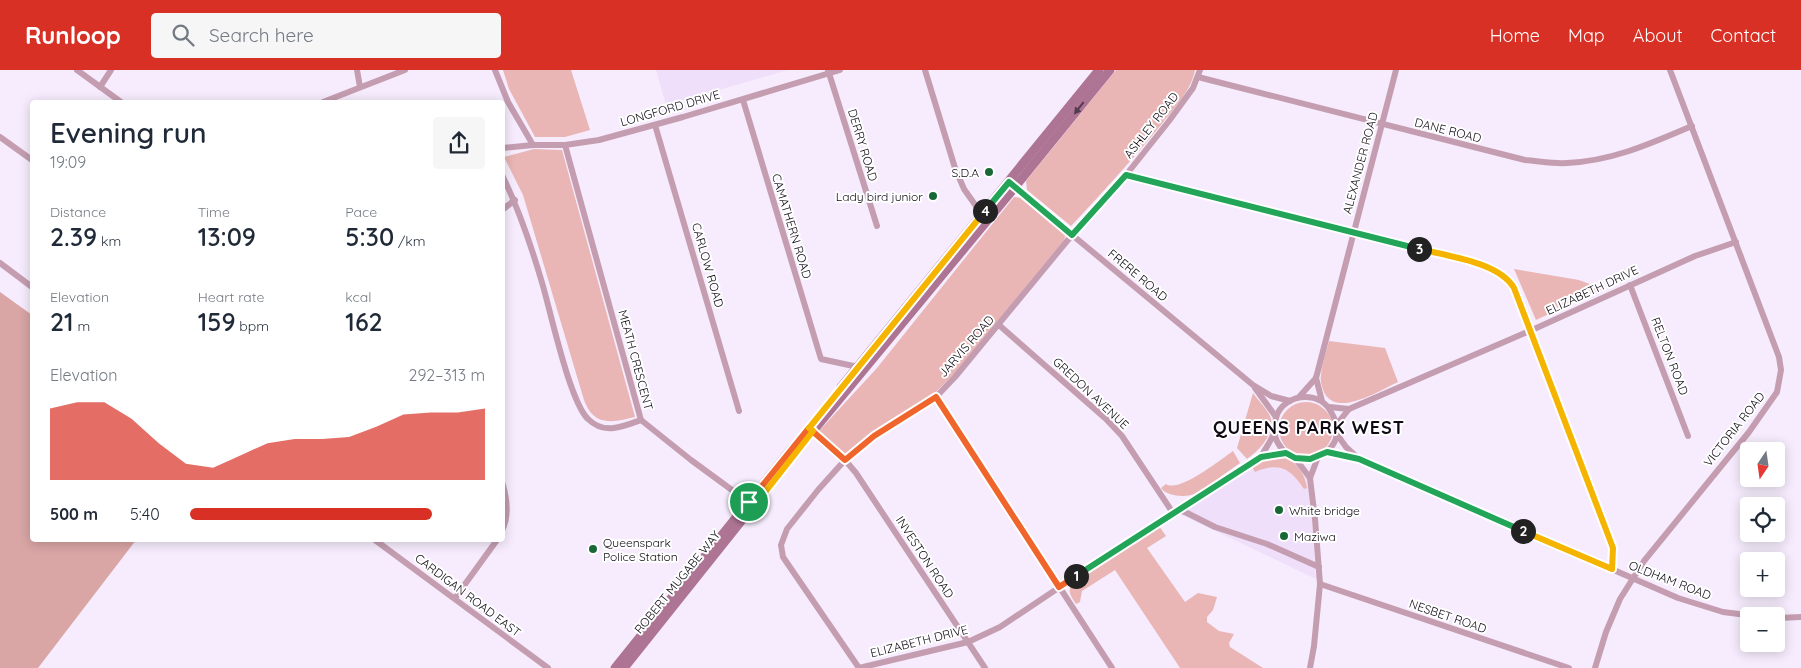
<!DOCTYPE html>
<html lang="en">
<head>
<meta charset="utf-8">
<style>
	body { margin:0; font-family:Quicksand,sans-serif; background:#f6f6f7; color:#1f2937; height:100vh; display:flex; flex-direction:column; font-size:19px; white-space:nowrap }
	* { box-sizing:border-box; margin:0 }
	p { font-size:16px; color:#747a83 }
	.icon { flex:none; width:28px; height:28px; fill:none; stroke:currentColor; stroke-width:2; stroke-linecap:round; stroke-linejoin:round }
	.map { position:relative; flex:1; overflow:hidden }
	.panel { position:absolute; left:30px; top:30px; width:475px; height:442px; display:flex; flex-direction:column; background:#fff; border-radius:5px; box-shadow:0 2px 12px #0003 }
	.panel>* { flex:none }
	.needle { width:32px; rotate:193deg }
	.buttons { position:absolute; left:1740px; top:372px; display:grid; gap:10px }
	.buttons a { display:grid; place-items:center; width:45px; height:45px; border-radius:5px; background:#fff; box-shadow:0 2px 12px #0003; font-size:25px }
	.pin { position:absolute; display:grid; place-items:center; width:42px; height:42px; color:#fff; margin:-21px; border:2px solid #fff; border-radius:50%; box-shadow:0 1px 5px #0007 }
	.km { position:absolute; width:25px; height:25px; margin:-12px; border-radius:50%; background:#222; color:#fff; font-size:14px; line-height:25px; text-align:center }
	.round { display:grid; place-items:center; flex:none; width:52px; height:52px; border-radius:5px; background:#f6f6f7 }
	.overview { display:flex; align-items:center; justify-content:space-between; height:85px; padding:0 20px }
	h1 { font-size:28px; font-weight:600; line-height:38px }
	.stats { display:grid; grid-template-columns:repeat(3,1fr); gap:8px; height:85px; padding:5px 20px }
	.stats div { display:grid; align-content:center }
	.stats b { font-size:25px; font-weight:600 }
	.stats small { font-size:14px; font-weight:400 }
	.stats p { font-size:14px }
	.chart { height:140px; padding:10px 20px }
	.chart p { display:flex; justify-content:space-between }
	.chart svg { width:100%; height:90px; margin-top:5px; fill:#d93025; opacity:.7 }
	ul { padding:0 20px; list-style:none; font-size:16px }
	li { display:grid; grid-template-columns:80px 60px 1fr; align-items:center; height:38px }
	li i { height:12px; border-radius:6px; background:#d93025 }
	header { display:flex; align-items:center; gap:30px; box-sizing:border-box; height:70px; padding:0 25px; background:#d93025; color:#fff }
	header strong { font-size:24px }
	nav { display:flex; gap:28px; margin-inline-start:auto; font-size:18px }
	.search { width:350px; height:45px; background:#f6f6f7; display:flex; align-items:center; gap:12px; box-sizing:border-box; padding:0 18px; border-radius:5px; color:#747a83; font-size:19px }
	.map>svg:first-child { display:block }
</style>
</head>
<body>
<header>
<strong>Runloop</strong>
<div class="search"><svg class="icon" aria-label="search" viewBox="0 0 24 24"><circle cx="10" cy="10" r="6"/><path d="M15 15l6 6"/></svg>Search here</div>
<nav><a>Home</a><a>Map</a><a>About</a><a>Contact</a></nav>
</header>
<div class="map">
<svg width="1801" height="598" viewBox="0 0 1801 598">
	<rect width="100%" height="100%" fill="#f6ecfd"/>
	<!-- built -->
	<g fill="#f0dffa">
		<path d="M656,0H788L666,35Z"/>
		<path d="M1286,384L1294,389L1309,409L1316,509L1178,443L1261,388Z"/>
	</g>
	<!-- green -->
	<g fill="#eab5b5">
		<path d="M503,0H571L590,60L565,67H535L509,19Z"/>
		<path d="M1116,0H1195C1191,21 1174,38 1161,55C1132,90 1102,123 1071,156L1027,120L1026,111Z"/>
		<path d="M534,79L562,80L635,347C621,350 604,356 592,344C589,341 586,335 584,330L523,125L504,87Z"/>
		<path d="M1014,127L1022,128L1066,164L1064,170L953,305L934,324L872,363L845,385L819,361L877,298Z"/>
		<path d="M1514,199L1579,210L1603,219L1536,250Z"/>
		<path d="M1329,271L1385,278L1398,312C1380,320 1339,347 1325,324C1322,318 1320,311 1321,305C1322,294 1326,282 1329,271Z"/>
		<path d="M1253,323C1258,330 1266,338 1270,346C1277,362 1259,381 1247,389L1237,378Z"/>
		<circle cx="1306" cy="359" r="27"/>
		<path d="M1233,381L1240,393C1225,403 1210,416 1194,424C1185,428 1166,426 1161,418L1166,414C1179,423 1220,390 1233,381Z"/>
		<path d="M1285,386C1297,393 1305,404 1307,418L1304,419C1290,398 1279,392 1255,402L1252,397L1262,390Z"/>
		<path d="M1159,456L1166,466L1147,478L1185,532L1198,523L1217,527L1213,540L1207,547V552L1219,561L1234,564L1229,573L1230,577L1263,598H1180L1115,500L1082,521L1080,532L1076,534C1070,525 1067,521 1073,512Z"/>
	</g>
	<!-- forest -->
	<path fill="#d9a5a5" d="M0,222L32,245V470H136L38,598H0Z"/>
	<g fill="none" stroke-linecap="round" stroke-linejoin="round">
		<!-- minor -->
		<g stroke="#c59db1" stroke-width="6">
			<path d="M77,0L121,32"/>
			<path d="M357,0L360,17"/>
			<path d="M495,0L508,32L533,75"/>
			<path d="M828,0L877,156"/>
			<path d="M925,0L955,98L964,119L983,146"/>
			<path d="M1198,7L1525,90C1539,91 1553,94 1567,93C1612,91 1650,74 1692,56"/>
			<path d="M100,17L111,0"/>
			<path d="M743,30L821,289L858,297"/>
			<path d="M323,32L405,0"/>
			<path d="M655,55L739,341"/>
			<path d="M0,67L32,90"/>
			<path d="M502,78L533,75H565L599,70L683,47L840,0"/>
			<path d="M502,105C520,141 532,178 543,216C551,244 570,332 588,349C604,365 622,357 641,350L565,75"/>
			<path d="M1126,105L1483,196L1506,207L1514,218L1613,478L1612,499"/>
			<path d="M1012,115L1253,315L1271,326L1290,331"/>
			<path d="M502,140L515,130"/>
			<path d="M0,193L32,217"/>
			<path d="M1630,215L1688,366"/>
			<path d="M999,255L1106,349L1122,366L1173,443"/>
			<path d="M1316,308L1322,331"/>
			<path d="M1255,318L1276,347"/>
			<path d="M936,327L1112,598"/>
			<path d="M1299,327L1316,308L1396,0"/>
			<path d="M1329,337L1349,339"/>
			<path d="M641,350L691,390L751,434"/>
			<path d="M1337,354L1349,339L1532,260L1695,186L1736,172"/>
			<path d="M809,358L845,390L856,403L985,598"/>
			<path d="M1336,363L1346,377L1359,389"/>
			<path d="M1327,381L1359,389L1678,528L1723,542L1755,546"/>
			<path d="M1261,387C1265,379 1271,371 1274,363C1275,358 1274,353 1276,348C1279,335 1293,327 1305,327C1316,327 1326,332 1331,342C1333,346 1336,351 1337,356C1341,389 1293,402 1278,373C1276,370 1275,366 1274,362"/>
			<path d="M1295,388L1310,408"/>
			<path d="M502,412C507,428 510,445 502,460"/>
			<path d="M1178,440L1185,442L1215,457L1267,474L1319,497"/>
			<path d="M375,470L548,598"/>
			<path d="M1320,514L1569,598"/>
			<path d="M455,528L497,470"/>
			<path d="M1776,548L1801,547"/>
			<path d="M859,598L783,487L781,475L787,459L818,420L845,390L874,366L936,327L955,307L1072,165L1126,105L1169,51L1193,18L1200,0"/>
			<path d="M859,598L968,572L1000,557L1109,484L1261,387L1286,383"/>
			<path d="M1310,598L1314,576L1320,514L1315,449L1310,408L1318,387"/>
			<path d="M1595,598L1606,562L1620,529L1644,491L1749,362L1777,322L1781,300L1779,287L1670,0"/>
		</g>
		<!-- secondary -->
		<g stroke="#ad7493" stroke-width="9">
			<path d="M841,317L1099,0"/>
			<path d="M615,598L792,378"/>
			<path d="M624,598L813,361L1015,117L1110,0"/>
		</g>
	</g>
	<!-- one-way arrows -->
	<defs><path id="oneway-solid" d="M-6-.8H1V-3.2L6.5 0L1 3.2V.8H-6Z" transform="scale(1.25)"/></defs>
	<use fill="#563a4d" href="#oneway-solid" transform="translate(1079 38) rotate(128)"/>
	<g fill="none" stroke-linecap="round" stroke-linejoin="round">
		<defs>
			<path id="split-1" d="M749,432L809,358L845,390L874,366L936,327L1059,517L1076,506"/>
			<path id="split-2" d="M1076,506L1261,387L1286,383L1295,388L1310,389L1327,382L1359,389L1523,461"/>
			<path id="split-3" d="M1419,179C1447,186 1499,192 1514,218L1613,478L1612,499L1523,461"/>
			<path id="split-4" d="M985,141L1009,112L1072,165L1126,105L1419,179"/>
			<path id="split-5" d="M749,432L754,436L813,361L809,358L985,141"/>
		</defs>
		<!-- split-1 casing -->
		<use href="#split-1" stroke="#fff" stroke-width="10"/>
		<!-- split-2 casing -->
		<use href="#split-2" stroke="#fff" stroke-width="10"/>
		<!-- split-3 casing -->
		<use href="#split-3" stroke="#fff" stroke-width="10"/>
		<!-- split-4 casing -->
		<use href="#split-4" stroke="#fff" stroke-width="10"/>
		<!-- split-5 casing -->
		<use href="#split-5" stroke="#fff" stroke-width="10"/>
		<!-- split-1 -->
		<use href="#split-1" stroke="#f0652b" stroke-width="6"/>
		<!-- split-2 -->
		<use href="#split-2" stroke="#22a559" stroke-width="6"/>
		<!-- split-3 -->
		<use href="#split-3" stroke="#f5b400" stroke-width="6"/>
		<!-- split-4 -->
		<use href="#split-4" stroke="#22a559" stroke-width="6"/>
		<!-- split-5 -->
		<use href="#split-5" stroke="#f5b400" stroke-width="6"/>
	</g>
	<!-- markers -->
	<g fill="#186837" stroke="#fff" stroke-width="2">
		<circle cx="989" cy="102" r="5"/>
		<circle cx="933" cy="126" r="5"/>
		<circle cx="1279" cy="440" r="5"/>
		<circle cx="1284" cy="466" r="5"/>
		<circle cx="593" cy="479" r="5"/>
	</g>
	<g text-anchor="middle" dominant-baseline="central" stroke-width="4" stroke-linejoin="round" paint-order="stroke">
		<!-- street labels -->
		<g font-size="12" fill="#0f0a13" stroke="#fff">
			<text transform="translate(670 38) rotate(-16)">LONGFORD DRIVE</text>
			<text transform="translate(1151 55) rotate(-52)">ASHLEY ROAD</text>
			<text transform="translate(1448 60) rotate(14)">DANE ROAD</text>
			<text transform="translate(863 75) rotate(73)">DERRY ROAD</text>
			<text transform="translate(1360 93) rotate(-75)">ALEXANDER ROAD</text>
			<text transform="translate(792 156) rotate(73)">CAMATHERN ROAD</text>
			<text transform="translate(708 195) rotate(74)">CARLOW ROAD</text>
			<text transform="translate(1138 205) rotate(40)">FRERE ROAD</text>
			<text transform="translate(1592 220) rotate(-25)">ELIZABETH DRIVE</text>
			<text transform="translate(966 276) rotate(-49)">JARVIS ROAD</text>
			<text transform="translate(1670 286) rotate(69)">RELTON ROAD</text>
			<text transform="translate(636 290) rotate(75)">MEATH CRESCENT</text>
			<text transform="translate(1091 323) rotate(43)">GREDON AVENUE</text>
			<text transform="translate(1734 359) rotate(-52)">VICTORIA ROAD</text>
			<text transform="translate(925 487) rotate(57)">INVESTON ROAD</text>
			<text transform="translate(1670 510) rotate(21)">OLDHAM ROAD</text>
			<text transform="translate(677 512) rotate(-51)">ROBERT MUGABE WAY</text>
			<text transform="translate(468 525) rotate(37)">CARDIGAN ROAD EAST</text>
			<text transform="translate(1448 546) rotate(19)">NESBET ROAD</text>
			<text transform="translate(919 571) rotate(-14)">ELIZABETH DRIVE</text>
		</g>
		<!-- poi labels -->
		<g font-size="12" fill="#0f0a13" stroke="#fff" text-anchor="start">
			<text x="979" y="102" text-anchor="end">S.D.A</text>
			<text x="923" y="126" text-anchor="end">Lady bird junior</text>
			<text x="1289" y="440">White bridge</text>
			<text x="1294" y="466">Maziwa</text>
			<text x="603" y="472">Queenspark<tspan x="603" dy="14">Police Station</tspan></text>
		</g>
		<!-- district labels -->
		<g font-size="18" font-weight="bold" letter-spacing="1" fill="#0f0a13" stroke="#fff">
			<text x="1309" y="357">QUEENS PARK WEST</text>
		</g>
	</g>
</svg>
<div class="buttons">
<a><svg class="needle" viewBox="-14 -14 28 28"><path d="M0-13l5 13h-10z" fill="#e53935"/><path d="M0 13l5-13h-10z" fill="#747a83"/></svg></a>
<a><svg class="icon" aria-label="locate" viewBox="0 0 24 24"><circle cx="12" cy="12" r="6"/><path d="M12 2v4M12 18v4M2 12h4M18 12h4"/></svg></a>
<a>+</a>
<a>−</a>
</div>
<div class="pin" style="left:749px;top:432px;background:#1e9e55"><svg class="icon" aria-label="arrive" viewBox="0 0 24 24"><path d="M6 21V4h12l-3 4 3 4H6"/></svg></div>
<b class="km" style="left:1076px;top:506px">1</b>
<b class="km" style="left:1523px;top:461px">2</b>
<b class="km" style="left:1419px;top:179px">3</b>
<b class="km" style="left:985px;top:141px">4</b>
<section class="panel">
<div class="overview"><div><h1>Evening run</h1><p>19:09</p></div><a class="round"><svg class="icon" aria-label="share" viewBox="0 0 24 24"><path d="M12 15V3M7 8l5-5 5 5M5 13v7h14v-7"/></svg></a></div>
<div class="stats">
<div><p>Distance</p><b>2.39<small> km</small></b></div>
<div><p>Time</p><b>13:09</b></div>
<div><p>Pace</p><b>5:30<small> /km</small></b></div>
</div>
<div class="stats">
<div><p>Elevation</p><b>21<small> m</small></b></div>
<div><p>Heart rate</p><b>159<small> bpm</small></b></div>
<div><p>kcal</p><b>162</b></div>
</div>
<div class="chart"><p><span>Elevation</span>292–313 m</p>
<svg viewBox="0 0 160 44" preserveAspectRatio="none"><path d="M0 44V9L10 6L20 6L30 14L40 26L50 36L60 38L70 32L80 26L90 24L100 24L110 23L120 18L130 12L140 11L150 11L160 9V44z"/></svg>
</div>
<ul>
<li><b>500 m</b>5:40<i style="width:82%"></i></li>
</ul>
</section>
</div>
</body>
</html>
